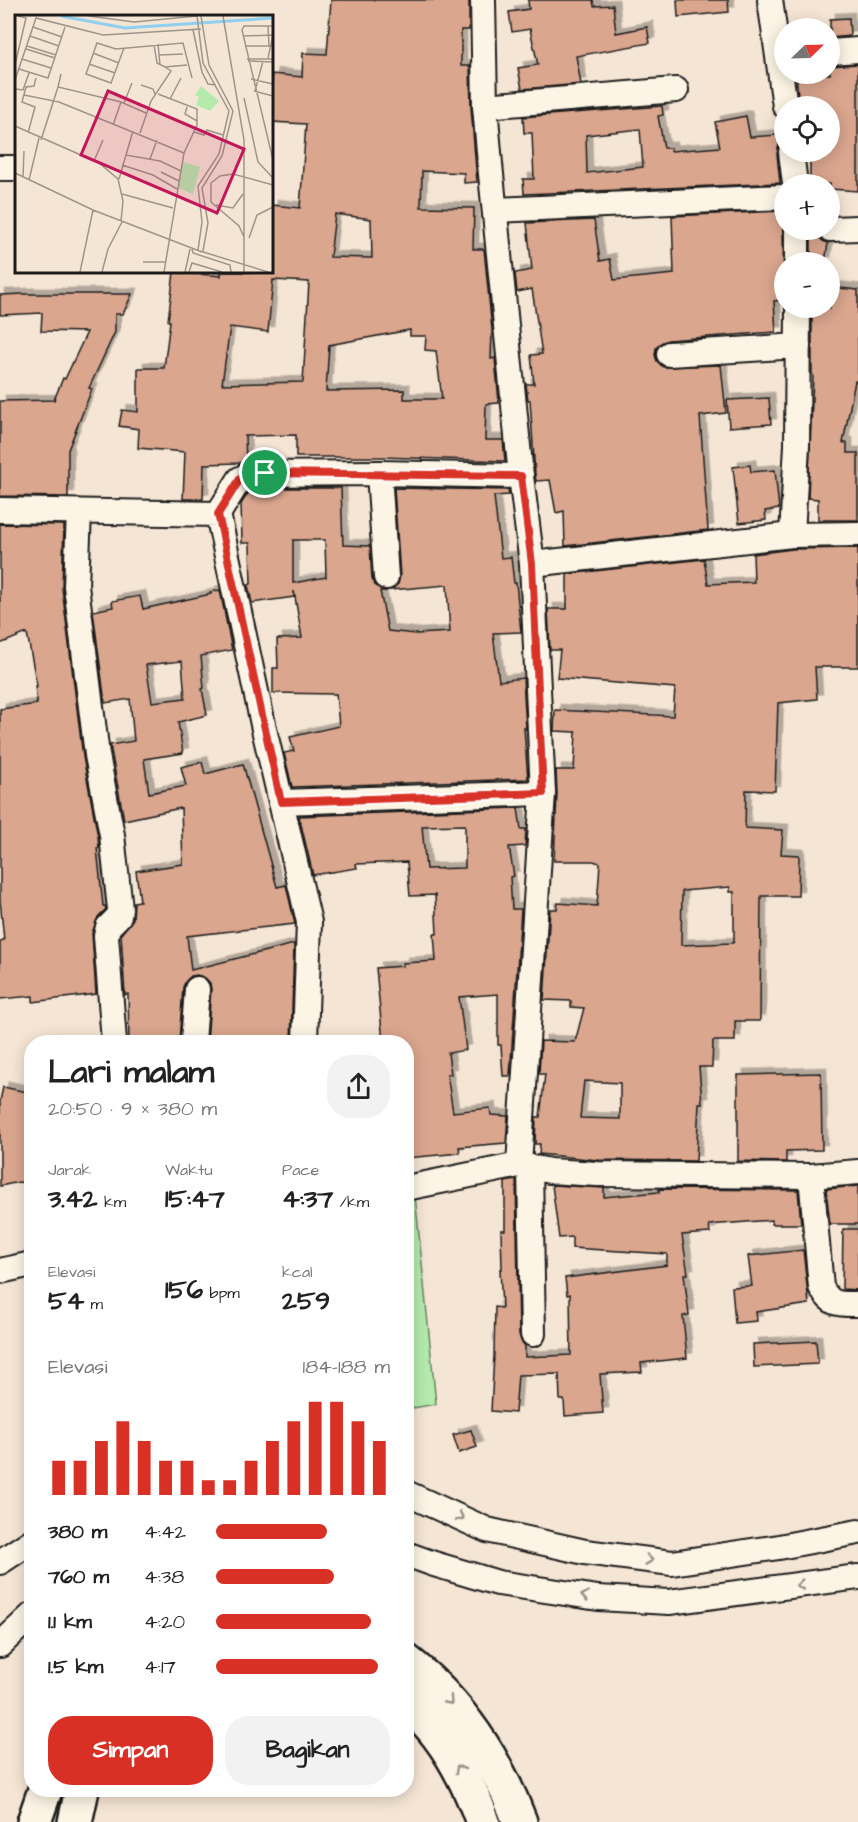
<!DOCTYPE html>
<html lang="id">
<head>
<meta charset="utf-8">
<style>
	body { margin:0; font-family:"Architects Daughter",sans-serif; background:#f2f2f2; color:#222; height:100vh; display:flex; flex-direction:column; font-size:22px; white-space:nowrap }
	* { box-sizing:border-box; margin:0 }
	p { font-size:20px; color:#767676 }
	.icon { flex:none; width:33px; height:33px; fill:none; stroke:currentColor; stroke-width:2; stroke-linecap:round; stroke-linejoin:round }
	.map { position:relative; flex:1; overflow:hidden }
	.panel { position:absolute; left:24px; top:1035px; width:390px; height:762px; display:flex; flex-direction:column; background:#fff; border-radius:24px; box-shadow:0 3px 15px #0003 }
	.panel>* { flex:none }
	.needle { width:39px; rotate:67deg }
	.buttons { position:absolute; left:774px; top:18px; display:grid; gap:12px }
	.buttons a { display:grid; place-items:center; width:66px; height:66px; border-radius:50%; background:#fff; box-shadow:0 3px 15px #0003; font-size:30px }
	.pin { position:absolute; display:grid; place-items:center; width:51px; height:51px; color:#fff; margin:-26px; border:3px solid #fff; border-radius:50%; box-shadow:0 2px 6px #0007 }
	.round { display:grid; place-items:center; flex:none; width:63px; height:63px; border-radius:24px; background:#f2f2f2 }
	.overview { display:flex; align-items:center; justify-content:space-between; height:102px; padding:0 24px }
	h1 { font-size:33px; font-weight:800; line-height:45px }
	.stats { display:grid; grid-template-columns:repeat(3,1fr); gap:9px; height:102px; padding:6px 24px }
	.stats div { display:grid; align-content:center }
	.stats b { font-size:26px; font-weight:800 }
	.stats small { font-size:16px; font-weight:400 }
	.stats p { font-size:16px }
	.chart { height:168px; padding:12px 24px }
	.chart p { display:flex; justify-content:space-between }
	.chart svg { width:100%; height:108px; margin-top:6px; stroke:#d93025; stroke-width:6 }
	.cta { display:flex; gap:12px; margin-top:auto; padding:12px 24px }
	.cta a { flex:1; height:69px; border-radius:24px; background:#d93025; color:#fff; font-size:24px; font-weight:800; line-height:69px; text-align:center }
	.cta a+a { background:#f2f2f2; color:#222 }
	ul { padding:0 24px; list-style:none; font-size:20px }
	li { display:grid; grid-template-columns:96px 72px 1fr; align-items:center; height:45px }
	li i { height:15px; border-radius:8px; background:#d93025 }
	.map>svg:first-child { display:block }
</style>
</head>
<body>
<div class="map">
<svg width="858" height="1822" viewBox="0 0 858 1822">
	<defs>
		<filter id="shadow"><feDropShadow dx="5.5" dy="-5.5" stdDeviation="0" flood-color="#0004"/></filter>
	</defs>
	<rect width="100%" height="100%" fill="#f5e5d4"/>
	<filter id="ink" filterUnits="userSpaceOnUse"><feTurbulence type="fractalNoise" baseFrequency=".0167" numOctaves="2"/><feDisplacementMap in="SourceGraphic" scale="12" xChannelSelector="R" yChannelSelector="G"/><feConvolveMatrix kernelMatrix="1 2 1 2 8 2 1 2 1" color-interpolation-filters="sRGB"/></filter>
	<g filter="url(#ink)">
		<!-- green -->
		<path fill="#b4ebad" stroke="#688464" stroke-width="1.5" d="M415,1195L436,1404L407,1409L406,1197Z"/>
		<!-- building -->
		<g fill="#daa68e" stroke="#1c1c1c" stroke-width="1.5" fill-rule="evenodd" filter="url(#shadow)">
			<path d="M331,0H469V30H461V66H470L471,107L477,182L464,183V173L422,171L421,207L474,208L473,249H484L492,330L491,359L495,358L499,403L486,404L485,440H503L505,461L381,457H296V435L245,436L246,461L239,463L204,464L203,499H183L185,452L138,448L139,429L119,426L122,410L138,412V368H164L170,321H168L174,272L221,276V272H272V205L300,208L306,124L272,122V74L302,77L303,53L327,54ZM335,214L371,219L372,258L330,257ZM273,280L309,282L303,382L222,384L230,327L268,332ZM410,330V336H426L425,350L436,351L442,399H404V390L326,391L329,345Z"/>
			<path d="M528,0H593L594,6L613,5L616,33L647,27L650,43L576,56L581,84L522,89L518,68L538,65L530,29L512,32L509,12L529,9Z"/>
			<path d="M677,0H728L729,12L678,17Z"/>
			<path d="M849,18L850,36L830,38V19Z"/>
			<path d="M858,64V191L830,189V184H810V152H830V106H799L796,74H830V66Z"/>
			<path d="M662,106L663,115L658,116L664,148H671V151L720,147L715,122L746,116L750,137L778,135L779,145L777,154L780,183L524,194L523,179H534L532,133H524L523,117ZM640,129L643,167L587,173L586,135Z"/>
			<path d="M784,211L783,230L784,300L774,301L776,332L668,340L661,343L656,348L655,355L657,361L663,367L721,365L726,413L700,416L708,530L565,546L564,511L556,513L550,480L536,481L535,474L530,400H528L526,384H534L531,355L542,354L532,289L517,292L515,273L532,270L527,223L594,220L600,261L610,259L614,280L674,274L672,216Z"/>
			<path d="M811,234L817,235L823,241L828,243L825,262L811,261Z"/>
			<path d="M830,287L858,290V382L855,381L843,443H847V453H858V520H818V499L808,498L813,375L812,374V308H830Z"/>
			<path d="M24,294H132L123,314H115V332L89,388L92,389L68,450V497L0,496V401L54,400L63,378L65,379L87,332L41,331L42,313L0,315V295Z"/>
			<path d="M769,398L771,424L729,427L727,400Z"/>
			<path d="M750,465L751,472L775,470L779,509L765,511L766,520L739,523L733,467Z"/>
			<path d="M253,488H341L343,545L370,546L372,579L375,585L385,591H380L388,631L416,634L450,632L447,585L390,590L398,584L400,576L394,488L508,490L509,495L494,496L501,558L511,557L514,583H516L521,632L493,633L499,681L523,678L526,729L524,728L528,779L292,787L284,753L294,751L290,737L339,726L336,694L273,693V668H278L277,639L302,638L294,591V597L252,603L248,585L251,584L250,543H242L241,504L250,490ZM293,540H325L326,577L293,583Z"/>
			<path d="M0,524L64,525L62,588L83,757L98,837L99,848H97L103,906H105L106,909L98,917L92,933L96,994L33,1002V996L0,999V941L4,940L0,900V709L37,704L35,686H37L27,633L0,644Z"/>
			<path d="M858,548V667H815L817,699L778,703L775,791L746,790L745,828L783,830L781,854L799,855L798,896H761L760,1021H735V1041H713L712,1067H699L702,1103H699L696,1161L598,1160L539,1154L540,1144H535L536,1117H540L545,1074H539L541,1041L575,1042L584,1008L571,1007V1001L544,1000L550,909H557L558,903L597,906L600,863L593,861H554L557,794L556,770H574L576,732L554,731L555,710L673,716L675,688L557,678L560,650H550L548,609H567V574L704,559L708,584L754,582L753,554L793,549ZM730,887V892H734V942L732,943L681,945L682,891ZM584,1081L620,1083V1119L580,1118Z"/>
			<path d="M220,590L232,650L201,656L204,688L202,689L207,715L178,722L183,753L144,759L149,793L186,786L181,767L202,762L205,774L243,764L277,887L286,885L295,924L187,936L191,970L294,944L291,1042H207L211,989L210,983L205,978L197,975L191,976L186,981L183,987L179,1042H129L128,994L125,995L121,934L133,919L134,902L140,901L136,871L183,864L181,808L124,820L110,745L134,741L130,699L105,703L93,611L113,607L112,601L140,596L143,609L211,594L210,592ZM182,661L185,698L152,702L146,665Z"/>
			<path d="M518,808L521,829H526L525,846L509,847L514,876L510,877L512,909H521L510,1076H503L501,1045H498V994L459,997L466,1050L448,1053L451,1074H447L453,1112L490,1108L491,1115L508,1116L506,1143L459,1147L460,1153L406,1158V1042H383L376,968L403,966V963L436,961L434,934H437L435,895L410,896L407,862L356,864L357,868L313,875L299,816ZM465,825V868L426,869L422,826Z"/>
			<path d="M821,1073L822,1150L786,1151V1162L738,1161V1075Z"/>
			<path d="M3,1087L32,1093L29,1113H32V1185L19,1182L0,1186V1101Z"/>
			<path d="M516,1180L519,1334L521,1341L525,1346V1357L571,1355L570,1294L567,1295L565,1278L667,1265V1254L572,1248V1237L559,1238L552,1185L604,1188V1197L659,1192V1189L798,1190L801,1224H772V1220L709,1225L710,1233L682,1235L688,1274H684L689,1315L683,1316L687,1358L641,1363L642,1372L600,1374L603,1413L565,1416L564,1400H560L559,1374L518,1375L515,1413L491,1411L494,1355L495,1307L502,1308L500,1269H502L501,1230H505V1182Z"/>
			<path d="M858,1186V1224H830L826,1189Z"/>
			<path d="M843,1229H858V1290L842,1289Z"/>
			<path d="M803,1250L809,1304L756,1312L757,1321L735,1323L732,1287L752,1286L748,1256Z"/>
			<path d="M816,1341L818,1364L754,1367L753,1344Z"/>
			<path d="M471,1430L477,1447L459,1453L453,1435Z"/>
		</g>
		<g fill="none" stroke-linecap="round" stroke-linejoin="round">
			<defs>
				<g id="minor">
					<path d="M483,0L485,106L490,164L521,476L532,564L543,793L519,1165"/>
					<path d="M770,0L785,106"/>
					<path d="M830,52L858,50"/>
					<path d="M485,106L676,90"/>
					<path d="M791,152L795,184"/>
					<path d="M0,168H16"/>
					<path d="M496,210L784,197"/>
					<path d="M830,229L858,228"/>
					<path d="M797,230V262"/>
					<path d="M669,354L798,346"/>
					<path d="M379,473L386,577"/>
					<path d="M0,510L218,514L264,729L309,922L305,1042"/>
					<path d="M79,512L76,586L97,755L112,835L120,909L119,916L108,927L106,936L114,1042"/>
					<path d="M218,514L240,479L250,474L379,473L521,476"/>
					<path d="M792,535L797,445L798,308"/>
					<path d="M532,564L792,535L858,534"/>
					<path d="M281,802L543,793"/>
					<path d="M193,1042L197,989"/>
					<path d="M530,1167L533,1334"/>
					<path d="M811,1176L821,1287C831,1306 839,1304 858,1304"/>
					<path d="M406,1188L519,1165L550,1171L597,1174L811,1176L858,1172"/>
					<path d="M0,1271L32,1264"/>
					<path d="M406,1493L487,1530L585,1552L672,1563L779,1547L858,1532"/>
					<path d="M406,1554L434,1564L498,1583L598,1598L669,1602L858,1577"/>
					<path d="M0,1562L32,1541"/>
					<path d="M0,1645L32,1615"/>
				</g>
				<g id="motorway">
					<path d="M406,1661C459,1702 497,1760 520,1822"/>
					<path d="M406,1702C443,1732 467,1778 483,1822"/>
					<path d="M34,1822L45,1790"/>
					<path d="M75,1822L82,1790"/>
				</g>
			</defs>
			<!-- minor casing -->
			<use href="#minor" stroke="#1c1c1c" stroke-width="28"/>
			<!-- motorway casing -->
			<use href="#motorway" stroke="#1c1c1c" stroke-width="38"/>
			<!-- minor -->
			<use href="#minor" stroke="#fcf5e5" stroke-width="24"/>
			<!-- motorway -->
			<use href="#motorway" stroke="#fcf5e5" stroke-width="33"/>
		</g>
		<!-- one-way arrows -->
		<defs><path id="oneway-chevron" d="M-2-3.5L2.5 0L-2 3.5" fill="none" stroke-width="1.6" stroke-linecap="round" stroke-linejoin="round" transform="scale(1.5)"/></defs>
		<g stroke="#97938b">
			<use href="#oneway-chevron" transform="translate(460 1517) rotate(25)"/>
			<use href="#oneway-chevron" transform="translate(649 1560) rotate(7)"/>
			<use href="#oneway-chevron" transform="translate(800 1585) rotate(173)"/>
			<use href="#oneway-chevron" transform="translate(585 1596) rotate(-171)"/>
			<use href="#oneway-chevron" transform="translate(449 1701) rotate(48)"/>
			<use href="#oneway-chevron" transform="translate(459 1769) rotate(-119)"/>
		</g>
	</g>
	<g fill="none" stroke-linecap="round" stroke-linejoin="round" filter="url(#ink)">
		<defs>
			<path id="route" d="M265,473L521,476L532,564L543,793L281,802L218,514L240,479L250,474Z"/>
		</defs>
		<!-- route casing -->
		<use href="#route" stroke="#fff" stroke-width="12"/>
		<!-- route -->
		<use href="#route" stroke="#d93025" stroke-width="8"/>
	</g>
	<!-- overview -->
	<g transform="translate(15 15)">
		<rect width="258" height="258" fill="#f5e5d4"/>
		<path d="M168,147L185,152L178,179L163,173Z" fill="#b4ebad"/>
		<path d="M186,71L204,86L195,96L181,90L184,82L180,80Z" fill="#b4ebad"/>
		<path fill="none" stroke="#8fcff0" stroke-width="3" d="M46,1L110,13L258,3"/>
		<path fill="none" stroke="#9e958a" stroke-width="1.5" d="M74,1L119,7L182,1M182,1L188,48L214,96L204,139L183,171L187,207L183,235M186,1L194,50L218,96L207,141L187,173L193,208L188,236M208,1L229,125V257M253,11L254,32M258,11H229L227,15L258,145M18,12L47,22M178,15L187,57L193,69L201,70M15,21L44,31M228,21L258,20L253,43M143,29L145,50M139,30L142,48L150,52L172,50M12,31L41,40M230,31H257M109,33L96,68L71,59L82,28L101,34L168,28L177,63M11,34L40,43M78,38L104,48M144,40L168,39M7,44L36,53M232,44H258M233,46L258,47M74,49L100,58M0,50L11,3L3,1M4,54L33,63L50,12M46,59L43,72L106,87L131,98M236,64L258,69M0,65L21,3L88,20L186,14M126,70L138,74L140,79M0,74L8,75L14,58M239,76L258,81M240,76L248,46M143,79L182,94V110L169,138L149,257M9,80L44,87L169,138M229,83L243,147L258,163M155,84L166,63M109,88L117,68M172,92L170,99L182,106M98,110L106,87M0,111L84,148L103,164L108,186L106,206M179,117L189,120L192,115L208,120M13,118L20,92L7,87L11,72L19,71L21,63M125,118L136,86L156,56L150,52M26,125L43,72M111,140L118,116M135,144L142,125M79,146L88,125M107,150L138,160L162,174M146,157L164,166M0,158L78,195L187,237M8,162L9,136M104,164L111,140L145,146L166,156M14,165L24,123M107,179L158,193M201,190L218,193L228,179M229,222L224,211L196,187V168L205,161L218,159L258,170M234,223L242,200L258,192M177,234L178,238L215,250L216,257M185,236L253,257M128,247H150M65,257L78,195M87,257L93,234L107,207M170,257L175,234M174,257L177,248L207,257"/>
		<path fill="#c2185b" fill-opacity="0.15" stroke="#c2185b" stroke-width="3" d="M93,76L229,134L202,198L66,140Z"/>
		<rect width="258" height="258" fill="none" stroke="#1c1c1c" stroke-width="3"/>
	</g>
</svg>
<div class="buttons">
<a><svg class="needle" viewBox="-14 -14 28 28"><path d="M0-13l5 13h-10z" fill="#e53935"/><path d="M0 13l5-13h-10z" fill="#767676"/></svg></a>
<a><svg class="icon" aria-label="locate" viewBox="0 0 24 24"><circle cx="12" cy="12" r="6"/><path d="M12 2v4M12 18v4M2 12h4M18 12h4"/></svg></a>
<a>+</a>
<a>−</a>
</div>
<div class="pin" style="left:265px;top:473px;background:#1e9e55"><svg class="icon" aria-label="arrive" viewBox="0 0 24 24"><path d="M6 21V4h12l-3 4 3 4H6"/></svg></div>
<section class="panel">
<div class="overview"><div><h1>Lari malam</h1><p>20:50 · 9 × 380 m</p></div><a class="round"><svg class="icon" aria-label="share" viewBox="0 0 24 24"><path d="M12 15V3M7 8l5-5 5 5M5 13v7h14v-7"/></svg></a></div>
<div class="stats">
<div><p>Jarak</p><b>3.42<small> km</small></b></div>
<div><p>Waktu</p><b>15:47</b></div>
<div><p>Pace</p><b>4:37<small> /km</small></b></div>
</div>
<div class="stats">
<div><p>Elevasi</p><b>54<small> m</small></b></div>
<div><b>156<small> bpm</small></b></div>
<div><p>kcal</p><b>259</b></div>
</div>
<div class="chart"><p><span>Elevasi</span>184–188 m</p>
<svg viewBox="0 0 160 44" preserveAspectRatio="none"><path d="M5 44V30M15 44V30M25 44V22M35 44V14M45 44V22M55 44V30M65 44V30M75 44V38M85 44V38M95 44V30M105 44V22M115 44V14M125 44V6M135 44V6M145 44V14M155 44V22"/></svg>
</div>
<ul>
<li><b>380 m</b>4:42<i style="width:64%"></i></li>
<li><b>760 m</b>4:38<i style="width:68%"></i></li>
<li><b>1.1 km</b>4:20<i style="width:89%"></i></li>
<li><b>1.5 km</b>4:17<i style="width:93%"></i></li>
</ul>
<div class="cta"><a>Simpan</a><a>Bagikan</a></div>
</section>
</div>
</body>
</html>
